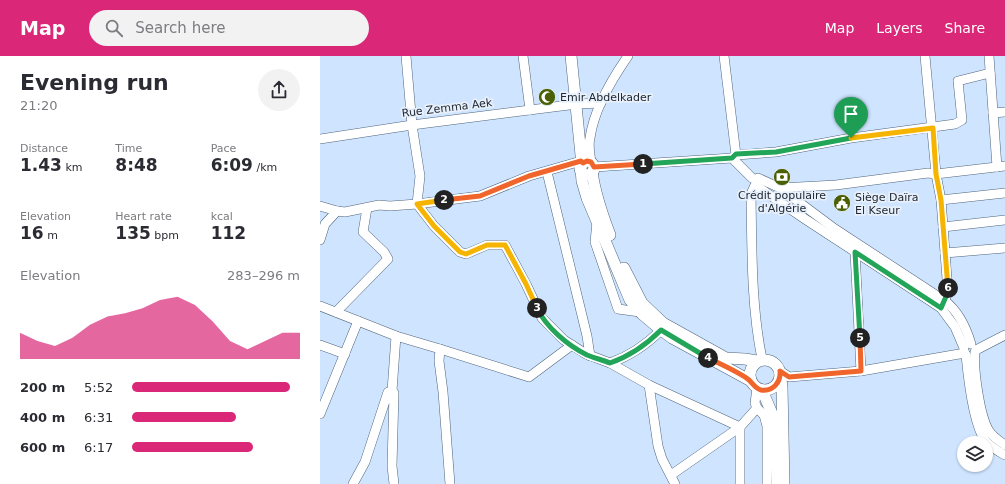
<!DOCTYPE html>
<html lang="en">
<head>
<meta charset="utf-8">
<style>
	body { margin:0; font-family:"DejaVu Sans",sans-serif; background:#f2f2f3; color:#2b2b33; height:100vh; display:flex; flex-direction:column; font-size:15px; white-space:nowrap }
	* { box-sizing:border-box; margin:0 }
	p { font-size:13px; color:#7c7c81 }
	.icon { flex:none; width:22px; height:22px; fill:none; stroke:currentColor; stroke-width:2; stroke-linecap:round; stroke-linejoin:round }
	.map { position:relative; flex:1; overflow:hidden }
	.sheet { display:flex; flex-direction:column; background:#fff; width:320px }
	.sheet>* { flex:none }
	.tools { position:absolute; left:637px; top:380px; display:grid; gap:8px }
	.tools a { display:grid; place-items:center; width:36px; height:36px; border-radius:50%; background:#fff; box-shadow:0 1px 3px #0004; font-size:20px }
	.pin { position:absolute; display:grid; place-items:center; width:34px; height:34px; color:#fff; margin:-41px -17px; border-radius:50% 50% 50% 0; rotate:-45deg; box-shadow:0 0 4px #0007 }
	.pin .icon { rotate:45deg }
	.km { position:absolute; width:20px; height:20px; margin:-10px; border-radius:50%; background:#222; color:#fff; font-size:11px; line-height:20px; text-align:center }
	.round { display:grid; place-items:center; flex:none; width:42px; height:42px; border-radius:21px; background:#f2f2f3 }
	.headline { display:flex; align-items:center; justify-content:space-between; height:68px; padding:0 20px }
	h1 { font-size:22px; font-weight:700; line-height:30px }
	.stats { display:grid; grid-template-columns:repeat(3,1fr); gap:6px; height:68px; padding:4px 20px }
	.stats div { display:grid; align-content:center }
	.stats b { font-size:17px; font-weight:700 }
	.stats small { font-size:11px; font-weight:400 }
	.stats p { font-size:11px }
	.chart { height:112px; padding:8px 20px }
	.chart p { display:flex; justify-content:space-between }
	.chart svg { width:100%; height:72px; margin-top:4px; fill:#db2777; opacity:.7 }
	ul { padding:0 20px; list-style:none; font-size:13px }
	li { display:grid; grid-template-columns:64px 48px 1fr; align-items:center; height:30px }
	li i { height:10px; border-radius:5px; background:#db2777 }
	header { display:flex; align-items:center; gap:24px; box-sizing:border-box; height:56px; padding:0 20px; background:#db2777; color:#fff }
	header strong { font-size:19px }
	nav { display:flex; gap:22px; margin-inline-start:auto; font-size:14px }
	.search { width:280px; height:36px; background:#f2f2f3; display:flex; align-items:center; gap:10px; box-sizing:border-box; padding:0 14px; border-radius:22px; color:#7c7c81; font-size:15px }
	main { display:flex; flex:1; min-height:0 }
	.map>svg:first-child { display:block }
</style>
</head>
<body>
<header>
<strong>Map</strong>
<div class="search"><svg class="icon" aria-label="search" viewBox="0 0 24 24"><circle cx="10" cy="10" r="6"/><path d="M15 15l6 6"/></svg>Search here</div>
<nav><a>Map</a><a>Layers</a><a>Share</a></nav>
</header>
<main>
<section class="sheet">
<div class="headline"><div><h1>Evening run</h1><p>21:20</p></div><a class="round"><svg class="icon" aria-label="share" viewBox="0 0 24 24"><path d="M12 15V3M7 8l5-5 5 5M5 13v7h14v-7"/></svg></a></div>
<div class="stats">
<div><p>Distance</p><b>1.43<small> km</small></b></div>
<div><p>Time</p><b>8:48</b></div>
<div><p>Pace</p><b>6:09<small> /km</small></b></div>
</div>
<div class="stats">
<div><p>Elevation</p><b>16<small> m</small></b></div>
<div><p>Heart rate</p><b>135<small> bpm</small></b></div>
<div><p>kcal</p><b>112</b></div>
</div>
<div class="chart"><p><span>Elevation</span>283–296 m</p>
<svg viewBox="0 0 160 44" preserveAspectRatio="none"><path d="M0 44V28L10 33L20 36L30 31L40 23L50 18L60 16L70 13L80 8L90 6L100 11L110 21L120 33L130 38L140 33L150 28L160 28V44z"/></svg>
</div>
<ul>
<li><b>200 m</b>5:52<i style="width:94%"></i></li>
<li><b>400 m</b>6:31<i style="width:62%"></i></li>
<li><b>600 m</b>6:17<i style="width:72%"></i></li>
</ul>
</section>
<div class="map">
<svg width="685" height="428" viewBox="0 0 685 428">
	<rect width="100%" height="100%" fill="#cee4ff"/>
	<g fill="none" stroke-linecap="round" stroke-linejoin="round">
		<defs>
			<g id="minor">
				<path d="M86,0L92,69L100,120L97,148L114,170L140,196L146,198L167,189H185L206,228L222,262L244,284L266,298L290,307C310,300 326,289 341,274"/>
				<path d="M203,0L210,54"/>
				<path d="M404,0L416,99L412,102"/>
				<path d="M605,0L616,118L621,144L628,236L622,250"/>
				<path d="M669,0L677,111"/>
				<path d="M673,57L685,56"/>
				<path d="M0,83L92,69L257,48L281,47"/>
				<path d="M416,99L456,96L531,82L635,68L642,64L638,25L670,17"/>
				<path d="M271,106C270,99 268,89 270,82C274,53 292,23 308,0"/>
				<path d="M274,111L412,102L432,122"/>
				<path d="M227,116L267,280L270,300"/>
				<path d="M438,122L460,132L515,173L625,245C639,256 646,271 651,288"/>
				<path d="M460,132L516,129L608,117L616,118L685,110"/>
				<path d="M621,144L685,137"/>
				<path d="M0,150L17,155L25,156L59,149L70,150L97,148L160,140L209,120L261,105L263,107"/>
				<path d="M277,166L275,186L298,253L320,256"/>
				<path d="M623,171L685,164"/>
				<path d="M0,184L5,168L17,155"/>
				<path d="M535,196L541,315"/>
				<path d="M625,197L685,192"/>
				<path d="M0,250L76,280L120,293L209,321L252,289"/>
				<path d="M16,256L68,203L64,196L43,176L47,152"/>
				<path d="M0,289L25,298"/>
				<path d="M120,293L119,305L123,336L130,428"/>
				<path d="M656,294L685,279"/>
				<path d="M655,296C653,313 660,361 669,375C673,381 679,385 685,389"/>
				<path d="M646,299C648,320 653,368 665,384C670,391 678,395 685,399"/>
				<path d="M442,303C431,249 432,193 431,138L435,129L485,163L621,252L635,271L644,292"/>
				<path d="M290,307L329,329L420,371V428"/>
				<path d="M460,315L469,321L541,315L645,297"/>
				<path d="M329,329L338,390L342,403L355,428"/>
				<path d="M437,332L435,347L437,352L444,359L447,370V428"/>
				<path d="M72,335L76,280"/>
				<path d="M0,358L38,265"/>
				<path d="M351,419L420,371L437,352"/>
				<path d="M33,428L45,406L68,336L72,335L74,337L72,410L74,428"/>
			</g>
			<g id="major">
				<path d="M251,0L262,109"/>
				<circle cx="267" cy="112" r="7"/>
				<path d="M261,113L262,125L267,142L310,244L322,258L341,274L352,282L431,325"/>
				<path d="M272,116C275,138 282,158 290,179"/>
				<path d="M304,212L322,247L343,267L406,302L425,303L437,305"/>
				<circle cx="445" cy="319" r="15"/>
				<path d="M460,317L462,331L464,428"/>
				<path d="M442,334L453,360L456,395L457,428"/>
			</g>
		</defs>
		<!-- minor casing -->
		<use href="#minor" stroke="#51657c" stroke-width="10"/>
		<!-- major casing -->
		<use href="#major" stroke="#51657c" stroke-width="12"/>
		<!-- minor -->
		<use href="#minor" stroke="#fff" stroke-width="9"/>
		<!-- major -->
		<use href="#major" stroke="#fff" stroke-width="11"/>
	</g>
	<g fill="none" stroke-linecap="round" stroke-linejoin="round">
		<defs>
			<path id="split-1" d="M323,108L412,102L416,98L456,96L531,82"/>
			<path id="split-2" d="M124,144L160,140L209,120L261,105L263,107L267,105L271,106L274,111L323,108"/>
			<path id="split-3" d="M124,144L97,148L114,170L140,196L146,198L167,189H185L206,228L217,252"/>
			<path id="split-4" d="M217,252C226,271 247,289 267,299C274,302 283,304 290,307C310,300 326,289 341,274L388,302"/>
			<path id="split-5" d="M388,302C400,308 419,316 429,324C433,328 436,333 441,334C453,336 461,326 460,315L469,321L541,315L540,282"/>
			<path id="split-6" d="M540,282L535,196L621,252L628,236V232"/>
			<path id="split-7" d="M531,82L613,72L616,118L621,144L628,232"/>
		</defs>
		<!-- split-1 casing -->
		<use href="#split-1" stroke="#fff" stroke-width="8"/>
		<!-- split-2 casing -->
		<use href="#split-2" stroke="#fff" stroke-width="8"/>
		<!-- split-3 casing -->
		<use href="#split-3" stroke="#fff" stroke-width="8"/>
		<!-- split-4 casing -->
		<use href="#split-4" stroke="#fff" stroke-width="8"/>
		<!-- split-5 casing -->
		<use href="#split-5" stroke="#fff" stroke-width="8"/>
		<!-- split-6 casing -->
		<use href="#split-6" stroke="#fff" stroke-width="8"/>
		<!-- split-7 casing -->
		<use href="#split-7" stroke="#fff" stroke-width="8"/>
		<!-- split-1 -->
		<use href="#split-1" stroke="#22a559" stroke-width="5"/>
		<!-- split-2 -->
		<use href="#split-2" stroke="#f0652b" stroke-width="5"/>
		<!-- split-3 -->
		<use href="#split-3" stroke="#f5b400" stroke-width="5"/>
		<!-- split-4 -->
		<use href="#split-4" stroke="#22a559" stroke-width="5"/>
		<!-- split-5 -->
		<use href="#split-5" stroke="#f0652b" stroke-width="5"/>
		<!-- split-6 -->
		<use href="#split-6" stroke="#22a559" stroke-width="5"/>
		<!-- split-7 -->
		<use href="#split-7" stroke="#f5b400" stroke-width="5"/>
	</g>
	<!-- icons -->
	<defs>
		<symbol id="mosque-disc" viewBox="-11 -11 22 22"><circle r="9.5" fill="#4b5f05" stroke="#e7f0fb"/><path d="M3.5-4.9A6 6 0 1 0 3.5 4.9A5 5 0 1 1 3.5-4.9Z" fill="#fff"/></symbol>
		<symbol id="bank-disc" viewBox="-11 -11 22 22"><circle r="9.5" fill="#4b5f05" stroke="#e7f0fb"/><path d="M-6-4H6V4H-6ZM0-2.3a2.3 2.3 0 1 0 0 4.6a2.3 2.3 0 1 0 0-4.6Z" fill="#fff"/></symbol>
		<symbol id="civic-disc" viewBox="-11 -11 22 22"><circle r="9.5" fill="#4b5f05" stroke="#e7f0fb"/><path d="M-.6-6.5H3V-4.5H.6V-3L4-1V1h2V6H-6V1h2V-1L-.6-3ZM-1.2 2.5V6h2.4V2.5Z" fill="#fff"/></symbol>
	</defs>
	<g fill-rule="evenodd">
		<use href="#mosque-disc" x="217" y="31" width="20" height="20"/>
		<use href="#bank-disc" x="452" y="111" width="20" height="20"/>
		<use href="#civic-disc" x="512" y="137" width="20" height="20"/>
	</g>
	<g text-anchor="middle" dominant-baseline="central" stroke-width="3.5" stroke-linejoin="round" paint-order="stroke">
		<!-- poi labels -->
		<g font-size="11" fill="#212933" stroke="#e7f0fb" text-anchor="start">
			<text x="240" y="41">Emir Abdelkader</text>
			<text x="462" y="139" text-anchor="middle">Crédit populaire<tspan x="462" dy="13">d'Algérie</tspan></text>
			<text x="535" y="141">Siège Daïra<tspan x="535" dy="13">El Kseur</tspan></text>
		</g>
		<!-- street labels -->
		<g font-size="11" fill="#212933" stroke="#e7f0fb">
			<text transform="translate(127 52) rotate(-7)">Rue Zemma Aek</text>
		</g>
	</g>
</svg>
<div class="tools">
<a><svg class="icon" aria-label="layers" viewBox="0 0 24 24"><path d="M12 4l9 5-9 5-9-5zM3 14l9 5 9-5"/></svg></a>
</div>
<div class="pin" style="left:531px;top:82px;background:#1e9e55"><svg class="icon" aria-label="arrive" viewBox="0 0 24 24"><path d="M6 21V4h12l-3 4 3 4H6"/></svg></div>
<b class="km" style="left:323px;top:108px">1</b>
<b class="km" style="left:124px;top:144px">2</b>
<b class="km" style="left:217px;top:252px">3</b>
<b class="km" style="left:388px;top:302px">4</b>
<b class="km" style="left:540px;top:282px">5</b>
<b class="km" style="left:628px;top:232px">6</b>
</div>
</main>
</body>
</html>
